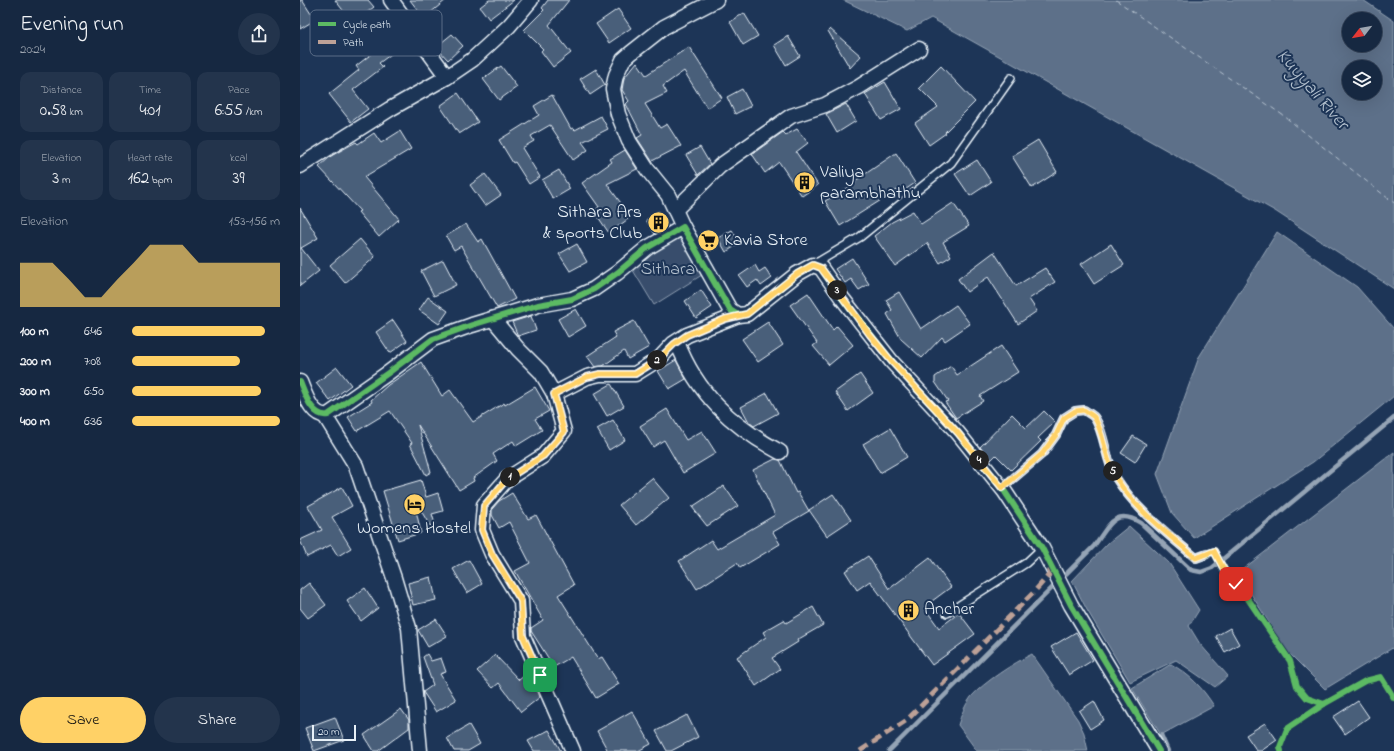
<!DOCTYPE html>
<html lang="en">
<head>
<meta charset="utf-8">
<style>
	body { margin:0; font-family:"Indie Flower",sans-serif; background:#23344c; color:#f1f3f6; height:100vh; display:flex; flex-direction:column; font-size:15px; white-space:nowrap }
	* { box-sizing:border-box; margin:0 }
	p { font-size:13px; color:#9ea6b1 }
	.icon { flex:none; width:22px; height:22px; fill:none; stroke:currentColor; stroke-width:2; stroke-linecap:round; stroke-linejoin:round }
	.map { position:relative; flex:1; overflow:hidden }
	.details { display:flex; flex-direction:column; background:#162841; width:300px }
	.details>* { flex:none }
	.needle { width:26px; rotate:239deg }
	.tools { position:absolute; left:1042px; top:12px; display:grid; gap:8px }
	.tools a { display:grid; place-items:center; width:40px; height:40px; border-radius:50%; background:#162841; box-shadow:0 4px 16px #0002,0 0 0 1px #35445a; font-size:20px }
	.scale { position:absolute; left:12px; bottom:10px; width:44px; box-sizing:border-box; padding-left:4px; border:2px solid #e8f1f8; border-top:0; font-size:11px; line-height:14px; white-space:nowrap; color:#e8f1f8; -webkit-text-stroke:3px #1d3557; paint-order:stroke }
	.pin { position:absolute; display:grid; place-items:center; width:34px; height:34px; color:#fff; margin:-17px; border-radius:8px; box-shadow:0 2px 6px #0006 }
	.km { position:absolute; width:20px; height:20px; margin:-10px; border-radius:50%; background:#222; color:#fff; font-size:11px; line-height:20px; text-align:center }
	.round { display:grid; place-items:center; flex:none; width:42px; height:42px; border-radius:21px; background:#23344c }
	.summary { display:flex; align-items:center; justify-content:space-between; height:68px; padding:0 20px }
	h1 { font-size:22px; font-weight:600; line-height:30px }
	.figures { display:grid; grid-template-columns:repeat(3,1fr); gap:6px; height:68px; padding:4px 20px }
	.figures div { display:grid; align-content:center; border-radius:10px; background:#23344c; text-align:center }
	.figures b { font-size:17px; font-weight:600 }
	.figures small { font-size:11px; font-weight:400 }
	.figures p { font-size:11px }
	.chart { height:112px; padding:8px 20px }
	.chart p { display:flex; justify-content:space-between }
	.chart svg { width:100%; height:72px; margin-top:4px; fill:#ffd166; opacity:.7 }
	.button { display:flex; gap:8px; margin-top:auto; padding:8px 20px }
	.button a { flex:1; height:46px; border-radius:24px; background:#ffd166; color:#111; font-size:16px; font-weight:600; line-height:46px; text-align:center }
	.button a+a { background:#23344c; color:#f1f3f6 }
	ul { padding:0 20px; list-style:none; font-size:13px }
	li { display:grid; grid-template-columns:64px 48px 1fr; align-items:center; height:30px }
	li i { height:10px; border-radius:5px; background:#ffd166 }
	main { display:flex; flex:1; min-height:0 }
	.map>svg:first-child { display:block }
</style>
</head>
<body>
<main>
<section class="details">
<div class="summary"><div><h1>Evening run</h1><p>20:24</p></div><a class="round"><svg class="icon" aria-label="share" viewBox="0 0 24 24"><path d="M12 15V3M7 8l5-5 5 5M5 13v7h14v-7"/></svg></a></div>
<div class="figures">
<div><p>Distance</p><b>0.58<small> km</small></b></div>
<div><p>Time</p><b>4:01</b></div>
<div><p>Pace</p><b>6:55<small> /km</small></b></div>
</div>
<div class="figures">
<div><p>Elevation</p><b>3<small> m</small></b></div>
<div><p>Heart rate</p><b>162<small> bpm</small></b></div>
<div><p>kcal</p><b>39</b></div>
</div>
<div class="chart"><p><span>Elevation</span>153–156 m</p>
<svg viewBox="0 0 160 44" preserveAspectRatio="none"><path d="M0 44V17L10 17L20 17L30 27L40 38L50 38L60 27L70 17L80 6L90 6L100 6L110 17L120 17L130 17L140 17L150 17L160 17V44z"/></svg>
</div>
<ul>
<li><b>100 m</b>6:46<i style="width:90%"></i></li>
<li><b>200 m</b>7:08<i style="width:73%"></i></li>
<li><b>300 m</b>6:50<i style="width:87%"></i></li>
<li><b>400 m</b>6:36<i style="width:100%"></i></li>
</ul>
<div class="button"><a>Save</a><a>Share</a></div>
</section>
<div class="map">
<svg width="1094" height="751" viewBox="0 0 1094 751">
	<rect width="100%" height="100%" fill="#1d3557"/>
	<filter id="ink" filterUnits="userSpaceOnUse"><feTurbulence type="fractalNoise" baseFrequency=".025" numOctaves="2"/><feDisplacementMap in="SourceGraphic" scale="8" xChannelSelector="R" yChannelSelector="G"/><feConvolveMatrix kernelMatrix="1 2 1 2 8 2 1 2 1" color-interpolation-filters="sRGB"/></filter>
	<g filter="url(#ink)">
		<!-- green -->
		<path fill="#374d6c" stroke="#909fb2" d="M382,235L405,273L354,305L331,267Z"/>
		<!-- water -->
		<g fill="#5d7089" stroke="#95a4b5" fill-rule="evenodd">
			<path d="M543,0H1063L1094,21V289L975,211L631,18L607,31ZM1049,19H1075V45H1049ZM1049,67H1075V93H1049Z"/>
			<path d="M977,232L1057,287L1094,329V396L1013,462L894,538L872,513L857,474L899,357Z"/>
			<path d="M1094,452V647L1025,689L986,650L938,573Z"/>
			<path d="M829,526L869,563L899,610L889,626L900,644L928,676L915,687L876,660L830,682L787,610L772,581L808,543Z"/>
			<path d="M732,654L778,720L784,733L788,751H677L658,725C661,715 665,705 671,697C684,682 714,663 732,654Z"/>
			<path d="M871,664C890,675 902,687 914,706L861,735L832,688Z"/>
		</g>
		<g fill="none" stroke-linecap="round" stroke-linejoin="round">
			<!-- stream -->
			<g stroke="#95a4b5" stroke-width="4.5">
				<path d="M861,735L868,751"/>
				<path d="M589,751L794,546C809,526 814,507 841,523L891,570L901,572L912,568L1094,418"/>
			</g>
			<!-- ferry -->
			<path stroke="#b7c4d1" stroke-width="1" stroke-dasharray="5 4" stroke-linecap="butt" d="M816,0L984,116L1094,203"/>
		</g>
		<!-- building -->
		<g fill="#495e7a" stroke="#e8f1f8">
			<path d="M0,0H2L15,20L0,29Z"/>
			<path d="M35,0H68L74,7L53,23Z"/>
			<path d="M110,0H146L124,18Z"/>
			<path d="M189,0H214L189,19L180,7Z"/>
			<path d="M248,0H269L249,25L271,53L253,67L241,51L243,49L224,30L244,10L242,8Z"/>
			<path d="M318,9L331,28L309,43L296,24Z"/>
			<path d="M444,13L458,36L443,45L430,22Z"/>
			<path d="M95,23L109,41L79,63L83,67L53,90L68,109L51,122L29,94L59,70L56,66L83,45L77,37Z"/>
			<path d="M530,29L561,56L550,68L528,31Z"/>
			<path d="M152,34L163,46L148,60L136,47Z"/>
			<path d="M488,36L500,56L486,65L474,45Z"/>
			<path d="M389,47L422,98L407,108L384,71L363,86L367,93L345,104L360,128L367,124L381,146L352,161L337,138L342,135L326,104L329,101L322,90L324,78L337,62L346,75Z"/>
			<path d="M201,66L217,87L199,100L183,79Z"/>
			<path d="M641,66L675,102L645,132L646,133L629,145L615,123L638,107L619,88Z"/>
			<path d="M296,69L305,85L290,95L280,79Z"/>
			<path d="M585,82L601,109L581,120L565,94Z"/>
			<path d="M442,89L451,106L435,114L427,97Z"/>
			<path d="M158,93L178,122L159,134L140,106Z"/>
			<path d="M252,95L271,129L273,128L275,130L301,116L308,129L282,142L288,150L273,160L250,125L231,136L234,141L222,148L240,177L229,184L215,162L213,163L199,140L239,115L234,106Z"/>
			<path d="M546,104L556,121L537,133L526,114Z"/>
			<path d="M497,129L508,143L496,152L518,185L502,196L479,162L465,173L452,154L483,132L486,135Z"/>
			<path d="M100,131L111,149L64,177L99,219L79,237L58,212L60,211L19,167L31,156L56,142L58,144L74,133L81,143Z"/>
			<path d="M738,140L757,172L732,188L712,156Z"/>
			<path d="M400,147L410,164L398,175L386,155Z"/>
			<path d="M325,150L337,169L307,184L331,217L309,233L294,211L299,207L282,183L312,162L310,159Z"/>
			<path d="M596,153L615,183L599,194L597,190L540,226L525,201L556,183L555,181Z"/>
			<path d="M677,160L691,182L670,196L655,174Z"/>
			<path d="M259,170L270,189L253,199L242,180Z"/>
			<path d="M185,174L201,195L185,206L170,185Z"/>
			<path d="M653,203L669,226L643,242L651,256L640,263L627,243L595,266L574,236L592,222L613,211L621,224Z"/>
			<path d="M0,208L18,238L1,248L19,271L0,286Z"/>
			<path d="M359,211L368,226L355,234L346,220Z"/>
			<path d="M166,224L178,242L182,239L215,299L197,308L161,246L154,250L146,236Z"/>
			<path d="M432,230L440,243L426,252L418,238Z"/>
			<path d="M60,239L75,257L45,283L30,265Z"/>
			<path d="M277,244L287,262L270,271L259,254Z"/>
			<path d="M811,244L824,265L794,284L781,264Z"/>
			<path d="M694,252L716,286L745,268L755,282L729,299L737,311L718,324L688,277L667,292L658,279Z"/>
			<path d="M552,258L569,284L559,290L551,279L545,283L535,269Z"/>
			<path d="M143,260L156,285L134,296L121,271Z"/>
			<path d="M455,265L459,272L465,268L472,278L461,286L457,280L447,287L439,276Z"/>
			<path d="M401,290L412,307L396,318L385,301Z"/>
			<path d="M599,292L621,329L656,305L670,324L645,341L642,337L622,358L601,339L587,314L592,310L586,300Z"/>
			<path d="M508,293L533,330L537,326L553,345L529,365L513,346L517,343L490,305Z"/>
			<path d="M128,297L148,311L139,324L119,310Z"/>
			<path d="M276,309L286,326L268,337L258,319Z"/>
			<path d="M231,316L236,330L218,336L212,322Z"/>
			<path d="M93,320L107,341L90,353L76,332Z"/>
			<path d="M334,321L349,347L328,359L324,351L303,366L295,367L287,356L316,337L313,332Z"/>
			<path d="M468,322L483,345L458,362L442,339Z"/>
			<path d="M701,346L718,372L680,396L683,401L656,418L645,402L648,401L635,382V377L651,366L657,375Z"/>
			<path d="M376,360L386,379L369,389L358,371Z"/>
			<path d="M121,362L142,396L150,390L173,422L204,403L205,405L235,387L249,411L235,419L242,430L216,446L213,441L193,454L197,461L173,478L174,481L159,490L118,425L131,472L126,475L110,444L112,443L90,411L57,431L48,417L72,402L71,400L88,385Z"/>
			<path d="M37,367L51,385L30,401L16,383Z"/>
			<path d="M560,374L573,393L548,411L535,392Z"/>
			<path d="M311,384L324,406L307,416L294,394Z"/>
			<path d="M467,393L478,413L454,426L449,422L441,407Z"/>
			<path d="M367,409L386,440L402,431L416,453L383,473L364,440L353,447L340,426Z"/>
			<path d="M744,411L755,422L738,438L741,441L711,470L696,455L691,460L680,447L712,414L726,428Z"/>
			<path d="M313,420L325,440L309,450L297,429Z"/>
			<path d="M590,428L607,457L580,473L563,444Z"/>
			<path d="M833,436L846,444L835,462L821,453Z"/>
			<path d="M475,459L480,460L496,493L498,492L509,511L473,532L480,544L440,568L437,563L397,589L379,561L411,540L417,549L475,515L453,470Z"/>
			<path d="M352,478L369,498L336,525L319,505Z"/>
			<path d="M121,480L126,497L138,493L143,511L132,514L135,524L130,526L113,497L121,533L98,540L83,491Z"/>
			<path d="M424,486L438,506L407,526L392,507Z"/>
			<path d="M42,487L52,506L32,517L51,548L38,556L31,545L7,557L0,540L22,530L8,506Z"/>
			<path d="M212,493L228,519L236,515L274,585L258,595L298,659L302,657L319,684L296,698L271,657L254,667L231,631V628L243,620L215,571L230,563L209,522L199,528L192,515V509L199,501Z"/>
			<path d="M533,494L551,520L527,536L509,510Z"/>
			<path d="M568,556L589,589L630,558L651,587L624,607L639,628L659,613L675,634L632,665L570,581L557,590L545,571Z"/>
			<path d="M169,560L182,584L167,593L153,569Z"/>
			<path d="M131,577L136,600L113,605L108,583Z"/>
			<path d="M9,583L26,605L8,618L0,608V590Z"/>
			<path d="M65,588L78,608L61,621L47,601Z"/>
			<path d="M513,607L523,625L497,640L498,642L472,658L480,669L456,686L437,657L466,637L463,632L484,620L486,623Z"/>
			<path d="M136,619L147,636L128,647L118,630Z"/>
			<path d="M930,628L939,644L925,652L916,636Z"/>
			<path d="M776,632L793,660L769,675L751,647Z"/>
			<path d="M127,654L131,661L141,658L146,672L140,674L156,700L136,712L123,692L133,685L123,657Z"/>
			<path d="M195,655L219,680L225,675L238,692L240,697L221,712L199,683L193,688L177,671Z"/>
			<path d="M794,701L804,720L790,729L779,711Z"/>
			<path d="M1058,701L1069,717L1045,734L1033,717Z"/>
			<path d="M101,709L109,720V728L78,751H74L64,735Z"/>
			<path d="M332,711L351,744L338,751H308L297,731Z"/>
			<path d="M387,715L398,737L371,751H367L356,731Z"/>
			<path d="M35,717L44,740L14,751L5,728Z"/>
			<path d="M965,723L977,740L961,751H957L946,735Z"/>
			<path d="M169,725L180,744L168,751H154L147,738Z"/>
			<path d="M249,730L261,751H234L228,741Z"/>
		</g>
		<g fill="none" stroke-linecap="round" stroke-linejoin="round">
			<defs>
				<g id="service">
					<path d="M513,265L560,237L651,163L711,78"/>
					<path d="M702,488L742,454L756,435L764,418L775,411L784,410C787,412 792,415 794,417C805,432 805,460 816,478C837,511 867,533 896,558L907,554"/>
					<path d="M647,613L726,563L742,548"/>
				</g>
				<g id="minor">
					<path d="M91,0L147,77"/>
					<path d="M0,166L90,109L147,77L172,60L209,26L231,0"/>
					<path d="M375,210L420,166L491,116L525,105L559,87L619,49"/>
					<path d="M383,227L368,195L347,169L329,141L318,114L313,89L316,75L323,60L331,53L364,27L416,0"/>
					<path d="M193,319L218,349L241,372L254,394"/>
					<path d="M377,342C397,394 432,426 480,452"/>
					<path d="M0,382C5,394 12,418 28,415L88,373L133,339L172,325L238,305L272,299L294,289L317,273L347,248L383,227L430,310L438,315L447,314L497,274L513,265L521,268L542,298L592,362L658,433L705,492L742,548L771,605L859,751"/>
					<path d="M25,416L56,466L94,578L109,628L120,751"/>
					<path d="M273,751L223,636L221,601L192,554L182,530L184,505L207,479L243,456L264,431L254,394L287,377L300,374H335L359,359L373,344L387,335L438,315"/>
				</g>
			</defs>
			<!-- service casing -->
			<use href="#service" stroke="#e8f1f8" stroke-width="10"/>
			<!-- minor casing -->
			<use href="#minor" stroke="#e8f1f8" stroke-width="17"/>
			<!-- service -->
			<use href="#service" stroke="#1d3557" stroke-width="7"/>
			<!-- minor -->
			<use href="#minor" stroke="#1d3557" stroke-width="14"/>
			<!-- quiet -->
			<path stroke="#bda197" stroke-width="5" stroke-dasharray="10 5" stroke-linecap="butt" d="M560,751L607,720L734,592L749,575L751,566"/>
			<defs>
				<g id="cycleway">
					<path d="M0,382C5,394 12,418 28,415L88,373L133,339L172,325L238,305L272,299L294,289L317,273L347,248L383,227L430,310L438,315L447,314L497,274L513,265L521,268L542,298L592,362L658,433L705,492L742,548L771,605L859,751"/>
					<path d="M907,554L914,551L929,579L946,596L990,661L997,686L1007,698L1024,704L1065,681L1081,677L1094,698"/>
					<path d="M981,751L980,747L987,729L1024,704"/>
				</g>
			</defs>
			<!-- cycleway casing -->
			<use href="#cycleway" stroke="#1d3557" stroke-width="8"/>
			<!-- cycleway -->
			<use href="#cycleway" stroke="#5cba63" stroke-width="6"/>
		</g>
	</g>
	<g fill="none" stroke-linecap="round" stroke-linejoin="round" filter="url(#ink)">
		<defs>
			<path id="route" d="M240,675L223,636L221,601L192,554L182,530L184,506L207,479L243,456L264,432L254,394L287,377L300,374H335L359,359L374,344L387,335L425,319L447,314L497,274L513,265L521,268L570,335L592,362L658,433L702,488L742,454L756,435L764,418L775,411L784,410C787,412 792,415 794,417C804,431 805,461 816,478C837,511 867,533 896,558L914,551L929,579L936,584"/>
		</defs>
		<!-- route casing -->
		<use href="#route" stroke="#fff" stroke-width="8"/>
		<!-- route -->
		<use href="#route" stroke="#ffd166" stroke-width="5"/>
	</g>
	<!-- icons -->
	<defs>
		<symbol id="building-disc" viewBox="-11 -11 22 22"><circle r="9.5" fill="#ffd166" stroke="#1d3557"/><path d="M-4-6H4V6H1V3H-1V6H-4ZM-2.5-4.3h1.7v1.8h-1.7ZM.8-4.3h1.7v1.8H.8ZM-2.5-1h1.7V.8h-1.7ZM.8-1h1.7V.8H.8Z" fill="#111"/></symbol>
		<symbol id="supermarket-disc" viewBox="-11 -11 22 22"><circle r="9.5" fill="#ffd166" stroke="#1d3557"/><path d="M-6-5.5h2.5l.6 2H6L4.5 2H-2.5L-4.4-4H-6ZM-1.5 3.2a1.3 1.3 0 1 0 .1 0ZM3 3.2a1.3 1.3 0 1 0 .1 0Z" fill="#111"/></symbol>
		<symbol id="hotel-disc" viewBox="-11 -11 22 22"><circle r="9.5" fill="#ffd166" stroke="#1d3557"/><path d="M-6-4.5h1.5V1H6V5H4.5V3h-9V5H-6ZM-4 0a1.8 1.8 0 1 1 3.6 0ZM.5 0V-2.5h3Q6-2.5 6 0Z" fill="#111"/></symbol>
	</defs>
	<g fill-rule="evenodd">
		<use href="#building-disc" x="492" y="170" width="25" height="25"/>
		<use href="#building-disc" x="346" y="210" width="25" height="25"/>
		<use href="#supermarket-disc" x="396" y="228" width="25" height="25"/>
		<use href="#hotel-disc" x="102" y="492" width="25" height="25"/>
		<use href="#building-disc" x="596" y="598" width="25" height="25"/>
	</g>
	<g text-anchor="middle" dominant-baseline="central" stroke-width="4" stroke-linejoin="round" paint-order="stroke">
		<!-- poi labels -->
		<g font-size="18" fill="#e8f1f8" stroke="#1d3557" text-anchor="start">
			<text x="520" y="173">Valiya<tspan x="520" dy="21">parambhathu</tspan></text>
			<text x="342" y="213" text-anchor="end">Sithara Ars<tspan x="342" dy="21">&amp; sports Club</tspan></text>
			<text x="424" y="241">Kavia Store</text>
			<text x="114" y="529" text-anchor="middle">Womens Hostel</text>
			<text x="624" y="610">Ancher</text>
		</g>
		<!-- park labels -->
		<g font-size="18" fill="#b3c0ce" stroke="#1d3557">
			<text x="368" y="270">Sithara</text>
		</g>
		<!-- water labels -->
		<g font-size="19" font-style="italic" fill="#b7c4d1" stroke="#1d3557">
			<text transform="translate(1012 90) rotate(49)">Kuyyali River</text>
		</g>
	</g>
	<!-- legend -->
	<rect x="10" y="10" width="132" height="46" rx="6" fill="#1d3557" stroke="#5a6d87" stroke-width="1"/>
	<rect x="18" y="22" width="18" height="4" fill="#5cba63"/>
	<rect x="18" y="40" width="18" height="4" fill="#bda197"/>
	<g font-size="11" fill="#e8f1f8">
		<text x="43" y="28">Cycle path</text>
		<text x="43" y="46">Path</text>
	</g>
</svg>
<div class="tools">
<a><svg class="needle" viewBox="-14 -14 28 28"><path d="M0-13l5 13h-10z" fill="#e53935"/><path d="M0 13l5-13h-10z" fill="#9ea6b1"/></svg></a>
<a><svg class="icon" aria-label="layers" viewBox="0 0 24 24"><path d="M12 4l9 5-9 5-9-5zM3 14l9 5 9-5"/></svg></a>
</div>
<div class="scale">20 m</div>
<div class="pin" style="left:240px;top:675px;background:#1e9e55"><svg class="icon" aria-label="arrive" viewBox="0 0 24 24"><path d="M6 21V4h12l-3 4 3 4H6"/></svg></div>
<div class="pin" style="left:936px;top:584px;background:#d93025"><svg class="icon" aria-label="check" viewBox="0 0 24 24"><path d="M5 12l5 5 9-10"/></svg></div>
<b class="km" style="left:210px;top:477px">1</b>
<b class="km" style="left:357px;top:360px">2</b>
<b class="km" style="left:537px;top:290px">3</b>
<b class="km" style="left:679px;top:460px">4</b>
<b class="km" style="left:813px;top:471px">5</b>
</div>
</main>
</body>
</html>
